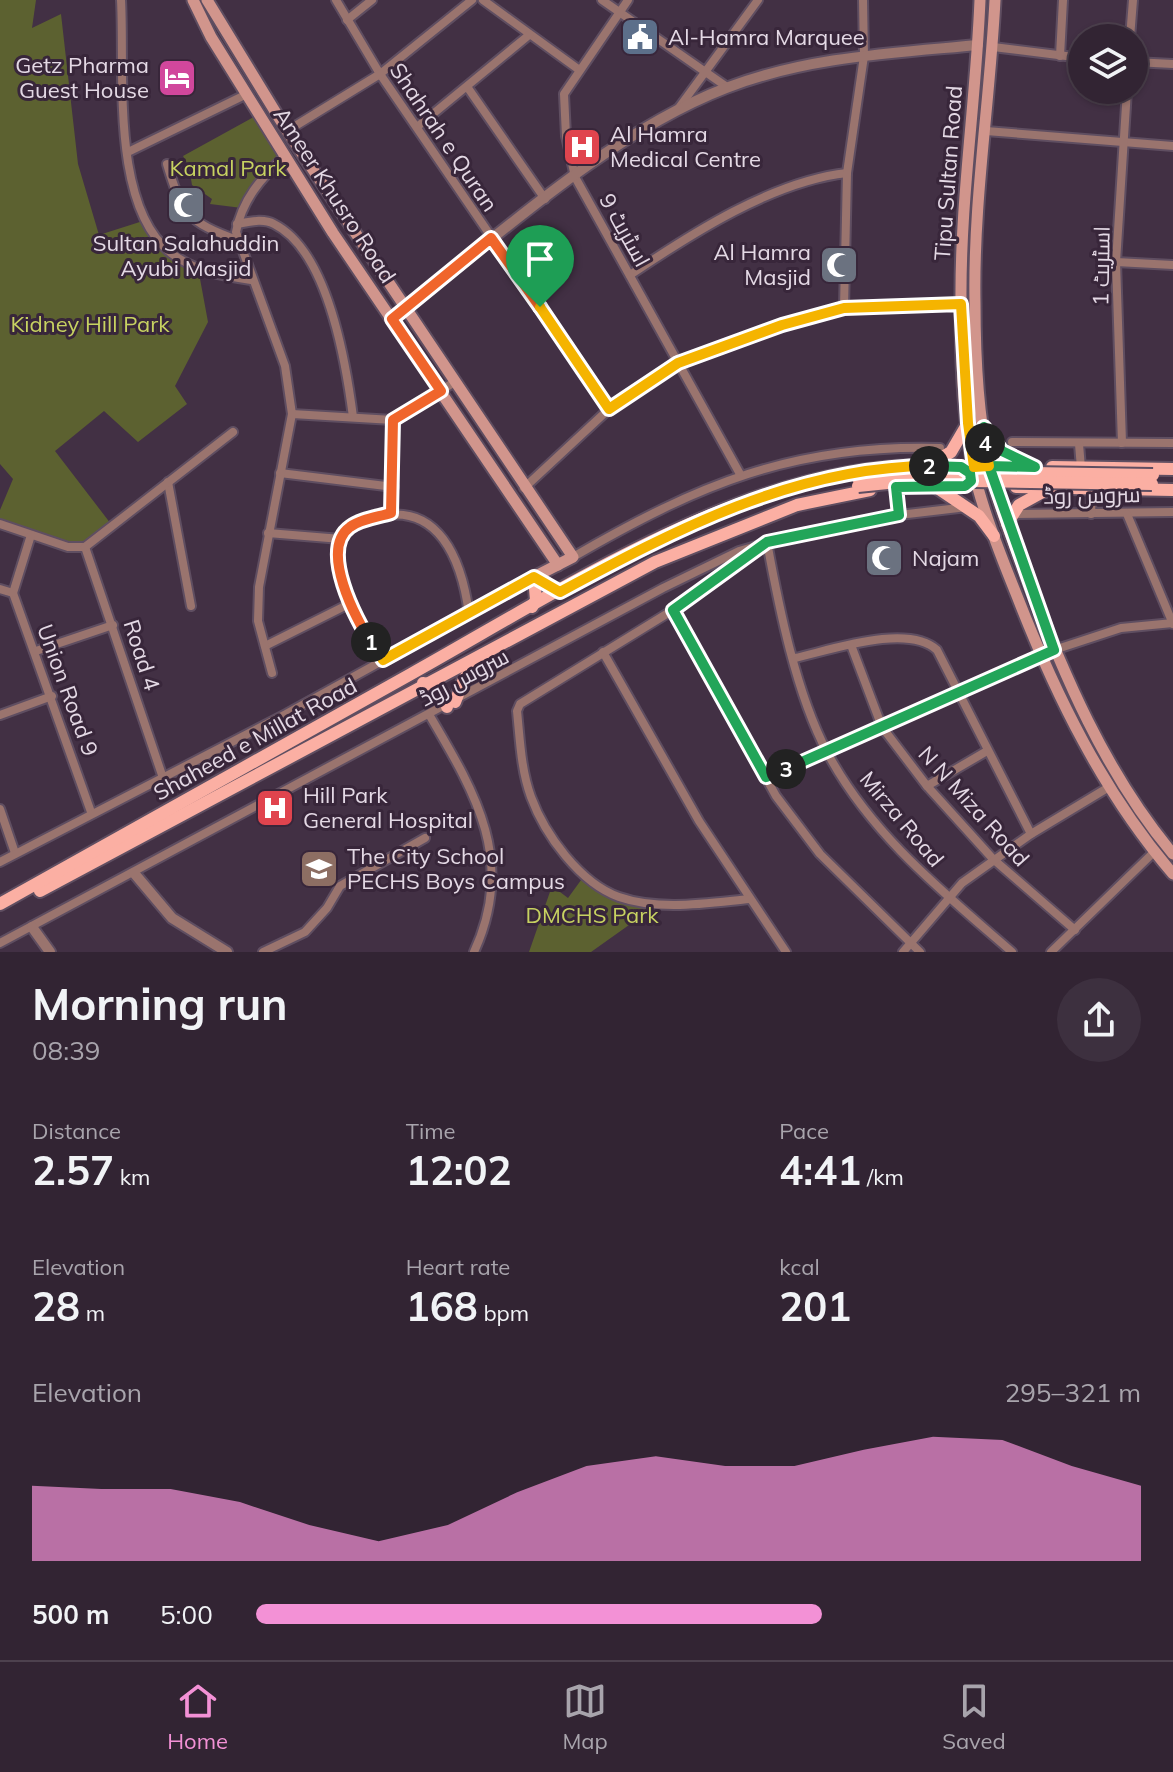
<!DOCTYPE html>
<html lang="en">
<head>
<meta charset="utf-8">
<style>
	body { margin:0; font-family:Mulish,Cairo,sans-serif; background:#3d303f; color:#f1f3f6; height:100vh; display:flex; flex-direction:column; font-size:30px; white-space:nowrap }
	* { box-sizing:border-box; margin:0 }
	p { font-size:26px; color:#a8a4ac }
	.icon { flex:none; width:44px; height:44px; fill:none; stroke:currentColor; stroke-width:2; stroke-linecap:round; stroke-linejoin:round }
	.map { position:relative; height:952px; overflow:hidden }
	.details { display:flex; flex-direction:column; background:#322433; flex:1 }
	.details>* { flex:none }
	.tools { position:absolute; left:1068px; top:24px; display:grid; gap:16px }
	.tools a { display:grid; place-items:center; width:80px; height:80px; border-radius:50%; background:#322433; box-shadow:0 2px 6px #0004,0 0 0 2px #4d414e; font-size:40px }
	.pin { position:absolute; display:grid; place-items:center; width:68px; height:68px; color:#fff; margin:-82px -34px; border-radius:50% 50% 50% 0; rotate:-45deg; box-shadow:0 0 8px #0007 }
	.pin .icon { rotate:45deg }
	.km { position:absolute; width:40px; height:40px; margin:-20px; border-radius:50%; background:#222; color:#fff; font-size:22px; line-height:40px; text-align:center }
	.round { display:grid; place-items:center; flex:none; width:84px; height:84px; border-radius:42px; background:#3d303f }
	.overview { display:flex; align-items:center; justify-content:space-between; height:136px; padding:0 32px }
	h1 { font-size:44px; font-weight:700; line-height:60px }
	.stats { display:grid; grid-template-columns:repeat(3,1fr); gap:12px; height:136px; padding:8px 32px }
	.stats div { display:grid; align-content:center }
	.stats b { font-size:40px; font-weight:700 }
	.stats small { font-size:22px; font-weight:400 }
	.stats p { font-size:22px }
	.chart { height:224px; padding:16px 32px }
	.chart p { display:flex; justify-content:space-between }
	.chart svg { width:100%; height:144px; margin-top:8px; fill:#f391d6; opacity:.7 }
	ul { padding:0 32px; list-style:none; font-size:26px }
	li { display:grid; grid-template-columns:128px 96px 1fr; align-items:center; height:60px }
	li i { height:20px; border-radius:10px; background:#f391d6 }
	.tabs { display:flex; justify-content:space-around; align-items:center; height:112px; border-top:2px solid #4d414e; background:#322433; font-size:22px; color:#a8a4ac }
	.tabs a { display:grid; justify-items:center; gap:4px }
	.tabs .on { color:#f391d6 }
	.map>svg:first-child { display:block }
</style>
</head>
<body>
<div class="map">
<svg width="1173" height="952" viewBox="0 0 1173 952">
	<rect width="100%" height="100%" fill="#423044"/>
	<!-- park -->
	<g fill="#5c6130">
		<path d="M0,0H36L32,28L61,14L78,164L99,235L146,220L170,253L198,268L208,322L175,386L187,404L138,442L104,411L55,451L111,524L85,547L64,546L0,524V510L13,479L0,464Z"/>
		<path d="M259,114L284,157L242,208L210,204L212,199L192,185L189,167L183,156Z"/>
		<path d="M584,876L619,897L660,903L591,952H529L552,886L568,898Z"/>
	</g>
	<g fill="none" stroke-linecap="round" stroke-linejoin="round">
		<defs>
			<g id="minor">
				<path d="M121,0C125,69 110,206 171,253C194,271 223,276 251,280"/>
				<path d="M336,0L380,74L609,409"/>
				<path d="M483,0L578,69"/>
				<path d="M602,0L727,87"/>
				<path d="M628,0L564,94L566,136L575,177L740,474"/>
				<path d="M347,20L372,0"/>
				<path d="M1130,38L1133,0"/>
				<path d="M993,47L1082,58"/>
				<path d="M1060,56L1063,0"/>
				<path d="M1134,62L1173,64"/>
				<path d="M468,88L545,199"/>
				<path d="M678,109L758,0"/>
				<path d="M417,127L529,35"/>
				<path d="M287,131L380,74L472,0"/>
				<path d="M986,131L1173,146"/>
				<path d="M128,152L247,94"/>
				<path d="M167,164C182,214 188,222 237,240"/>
				<path d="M237,224C249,222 263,218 274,224C328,251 346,363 353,417"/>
				<path d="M1116,262L1173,265"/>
				<path d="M630,275C691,234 773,181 847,173"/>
				<path d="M844,308L847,173L864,56L863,0"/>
				<path d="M292,414L393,420L453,383"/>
				<path d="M1012,442L1173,443"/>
				<path d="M1122,443L1116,262L1127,90"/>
				<path d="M1079,444L1081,468"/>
				<path d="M280,473L394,487"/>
				<path d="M168,482L191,606"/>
				<path d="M896,487L899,515"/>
				<path d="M524,488L609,409L678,363L782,325L844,308L961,304"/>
				<path d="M391,513L393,420"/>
				<path d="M1013,514L1173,512"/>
				<path d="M1091,514L1092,490"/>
				<path d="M1127,514L1173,624"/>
				<path d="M0,524L68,547H85"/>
				<path d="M268,533L341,539"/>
				<path d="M85,547L162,775"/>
				<path d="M85,547L233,432"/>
				<path d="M573,557C697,485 793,444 940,448"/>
				<path d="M0,589L13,593L91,812"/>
				<path d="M13,593L31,535"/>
				<path d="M673,610L776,796L820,854L920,952"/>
				<path d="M851,645L882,727L927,786L993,859L1075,930"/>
				<path d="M265,646L349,604"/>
				<path d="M36,651L113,625"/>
				<path d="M603,652L699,821L786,952"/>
				<path d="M795,658C831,650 908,623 937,650L1031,834"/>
				<path d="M383,660C367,636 313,551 350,526C356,522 366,520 373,518C439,499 462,561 469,614"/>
				<path d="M272,673L258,621L259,587L292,414L285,366L236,232C242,200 261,178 284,157"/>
				<path d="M0,715L52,696"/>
				<path d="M430,716C476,794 516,861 474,952"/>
				<path d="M766,777L1054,650L1121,628L1173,623"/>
				<path d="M927,786L987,751"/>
				<path d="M0,809L15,853"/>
				<path d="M0,862L286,714L534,577"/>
				<path d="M749,899C708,903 659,911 619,897C580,883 545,835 531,797C521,770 520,740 517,711L520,704L673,610L767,542C779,608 796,693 827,752C871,835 943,892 1012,952"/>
				<path d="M0,943L663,588L739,551L798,534L899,515L967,507"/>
				<path d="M263,952L305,932L327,908L340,886L425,838"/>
				<path d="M903,952L962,883L1031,834L1109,787"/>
				<path d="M1051,952L1154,852"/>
			</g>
			<g id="tertiary">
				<path d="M392,319C492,241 607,134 726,88C806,57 894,53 978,45"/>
				<path d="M134,873L172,918L227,952"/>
				<path d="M32,927L50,952"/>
			</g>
			<g id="secondary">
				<path d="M193,0L211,37L333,233L558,565"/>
				<path d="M207,0L287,131L573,557L534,577"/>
				<path d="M980,0C976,101 960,201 961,302C961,362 963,430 978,488C988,525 1003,561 1017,596C1056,696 1103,792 1173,874"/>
				<path d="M995,0C990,101 973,202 975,303C975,351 978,413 988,460C996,500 1012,538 1026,576C1063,673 1105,773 1173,854"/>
			</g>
			<g id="primary">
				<path d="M984,427L1002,451L1029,465"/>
				<path d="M927,466L951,452L968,423"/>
				<path d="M972,467H1034"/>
				<path d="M1052,467L1173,469"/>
				<path d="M933,485L979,516L994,536"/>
				<path d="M1016,487L1173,490"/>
				<path d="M1007,524L1019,505L1048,489"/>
				<path d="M532,607L536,600L534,577"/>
				<path d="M423,683C437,684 447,693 447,707"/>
				<path d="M455,702L464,679L482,655"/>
				<path d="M40,891L655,562L797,505L870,490"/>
				<path d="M0,904C137,828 274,751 411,674C558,592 742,470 914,466"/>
			</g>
		</defs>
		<!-- minor casing -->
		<use href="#minor" stroke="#5f4e61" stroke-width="12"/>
		<!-- tertiary casing -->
		<use href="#tertiary" stroke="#5f4e61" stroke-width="14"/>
		<!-- secondary casing -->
		<use href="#secondary" stroke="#5f4e61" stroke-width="15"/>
		<!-- primary casing -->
		<use href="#primary" stroke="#5f4e61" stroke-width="16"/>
		<!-- minor -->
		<use href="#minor" stroke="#9a746e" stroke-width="8"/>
		<!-- tertiary -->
		<use href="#tertiary" stroke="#9a746e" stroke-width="10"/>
		<!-- secondary -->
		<use href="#secondary" stroke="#d1958c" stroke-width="11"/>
		<!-- primary -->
		<use href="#primary" stroke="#fbafa3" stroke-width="12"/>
		<defs>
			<g id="primary-bridge">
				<path d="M857,477L912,471L1153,475"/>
				<path d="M858,486L917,480L1152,484"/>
			</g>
		</defs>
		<!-- primary-bridge casing -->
		<use href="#primary-bridge" stroke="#5f4e61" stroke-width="16" stroke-linecap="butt"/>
		<!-- primary-bridge -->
		<use href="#primary-bridge" stroke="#fbafa3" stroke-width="12"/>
	</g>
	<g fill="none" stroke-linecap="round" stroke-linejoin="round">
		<defs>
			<path id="split-1" d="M371,642C356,620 319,549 350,527C360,519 378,517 391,513L393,420L441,391L392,319L491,238L540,307"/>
			<path id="split-2" d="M371,642L383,660L534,577L560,592C675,530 795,467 929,466"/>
			<path id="split-3" d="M786,769L766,777L673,610L767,542L899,515L896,487L965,486L971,481L970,473L961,467L929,466"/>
			<path id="split-4" d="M786,769L1054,650L989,466L1035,467L1002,451L984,427L985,443"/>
			<path id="split-5" d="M540,307L609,409L678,363L782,325L844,308L961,304L968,423L974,467L989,466L985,443"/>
		</defs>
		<!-- split-1 casing -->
		<use href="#split-1" stroke="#fff" stroke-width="16"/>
		<!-- split-2 casing -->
		<use href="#split-2" stroke="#fff" stroke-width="16"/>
		<!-- split-3 casing -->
		<use href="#split-3" stroke="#fff" stroke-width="16"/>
		<!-- split-4 casing -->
		<use href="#split-4" stroke="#fff" stroke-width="16"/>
		<!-- split-5 casing -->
		<use href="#split-5" stroke="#fff" stroke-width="16"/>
		<!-- split-1 -->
		<use href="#split-1" stroke="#f0652b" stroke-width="10"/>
		<!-- split-2 -->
		<use href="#split-2" stroke="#f5b400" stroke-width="10"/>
		<!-- split-3 -->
		<use href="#split-3" stroke="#22a559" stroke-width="10"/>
		<!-- split-4 -->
		<use href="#split-4" stroke="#22a559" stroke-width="10"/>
		<!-- split-5 -->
		<use href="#split-5" stroke="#f5b400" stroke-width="10"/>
	</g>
	<!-- icons -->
	<defs>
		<symbol id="civic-square" viewBox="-11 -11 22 22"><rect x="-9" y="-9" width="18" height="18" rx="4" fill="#5c6f8a" stroke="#38263a"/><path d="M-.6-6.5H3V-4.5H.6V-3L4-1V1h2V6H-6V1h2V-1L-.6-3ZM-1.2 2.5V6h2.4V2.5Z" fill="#fff"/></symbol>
		<symbol id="hotel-square" viewBox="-11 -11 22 22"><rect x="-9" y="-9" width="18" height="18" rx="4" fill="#d1479c" stroke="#38263a"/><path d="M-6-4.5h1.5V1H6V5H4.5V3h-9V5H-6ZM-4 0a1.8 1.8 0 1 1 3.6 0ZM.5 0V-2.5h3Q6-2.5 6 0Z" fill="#fff"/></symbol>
		<symbol id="hospital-square" viewBox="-11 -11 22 22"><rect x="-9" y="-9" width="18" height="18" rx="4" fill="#e0444e" stroke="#38263a"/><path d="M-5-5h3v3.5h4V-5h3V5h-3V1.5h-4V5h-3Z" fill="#fff"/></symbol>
		<symbol id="mosque-square" viewBox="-11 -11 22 22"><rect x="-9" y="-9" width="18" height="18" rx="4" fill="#6b7280" stroke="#38263a"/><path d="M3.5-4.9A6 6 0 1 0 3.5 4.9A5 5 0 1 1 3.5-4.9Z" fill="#fff"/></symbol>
		<symbol id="school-square" viewBox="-11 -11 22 22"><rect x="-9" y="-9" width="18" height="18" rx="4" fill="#8d6e63" stroke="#38263a"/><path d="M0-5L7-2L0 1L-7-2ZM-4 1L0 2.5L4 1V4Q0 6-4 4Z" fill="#fff"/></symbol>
	</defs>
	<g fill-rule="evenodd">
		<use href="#civic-square" x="618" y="15" width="44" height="44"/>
		<use href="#hotel-square" x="155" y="56" width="44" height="44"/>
		<use href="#hospital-square" x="560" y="125" width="44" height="44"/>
		<use href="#mosque-square" x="164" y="183" width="44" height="44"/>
		<use href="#mosque-square" x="817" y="243" width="44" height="44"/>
		<use href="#mosque-square" x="862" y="536" width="44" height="44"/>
		<use href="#hospital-square" x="253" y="786" width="44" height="44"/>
		<use href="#school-square" x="297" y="847" width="44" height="44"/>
	</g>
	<g text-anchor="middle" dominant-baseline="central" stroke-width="6" stroke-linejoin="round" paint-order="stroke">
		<!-- poi labels -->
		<g font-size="22" fill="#e4d9e5" stroke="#38263a" text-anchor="start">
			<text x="668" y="37">Al-Hamra Marquee</text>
			<text x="149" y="65" text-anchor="end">Getz Pharma<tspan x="149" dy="25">Guest House</tspan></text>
			<text x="610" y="134">Al Hamra<tspan x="610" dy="25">Medical Centre</tspan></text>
			<text x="186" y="243" text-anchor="middle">Sultan Salahuddin<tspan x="186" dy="25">Ayubi Masjid</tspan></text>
			<text x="811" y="252" text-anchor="end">Al Hamra<tspan x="811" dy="25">Masjid</tspan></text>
			<text x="912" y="558">Najam</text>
			<text x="303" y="795">Hill Park<tspan x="303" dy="25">General Hospital</tspan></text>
			<text x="347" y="856">The City School<tspan x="347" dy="25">PECHS Boys Campus</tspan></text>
		</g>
		<!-- street labels -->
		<g font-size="22" fill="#e4d9e5" stroke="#38263a">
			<text transform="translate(444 137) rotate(56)">Shahrah e Quran</text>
			<text transform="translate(948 173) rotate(-86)">Tipu Sultan Road</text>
			<text transform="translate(335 195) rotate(57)">Ameer Khusro Road</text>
			<text transform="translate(625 230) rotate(61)">اسٹریٹ 9</text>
			<text transform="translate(1101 266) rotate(-89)">اسٹریٹ 1</text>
			<text transform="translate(1092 495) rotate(-1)">سروس روڈ</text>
			<text transform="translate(142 655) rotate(72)">Road 4</text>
			<text transform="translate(464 677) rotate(-28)">سروس روڈ</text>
			<text transform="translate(68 690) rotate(70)">Union Road 9</text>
			<text transform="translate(255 739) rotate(-29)">Shaheed e Millat Road</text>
			<text transform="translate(974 806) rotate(48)">N N Miza Road</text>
			<text transform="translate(902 819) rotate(50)">Mirza Road</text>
		</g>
		<!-- park labels -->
		<g font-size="22" fill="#c7d261" stroke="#38263a">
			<text x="228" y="168">Kamal Park</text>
			<text x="90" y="324">Kidney Hill Park</text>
			<text x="592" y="915">DMCHS Park</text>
		</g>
	</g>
</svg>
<div class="tools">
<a><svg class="icon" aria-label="layers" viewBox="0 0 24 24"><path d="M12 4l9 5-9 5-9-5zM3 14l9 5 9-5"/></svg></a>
</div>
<div class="pin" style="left:540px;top:307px;background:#1e9e55"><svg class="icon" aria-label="arrive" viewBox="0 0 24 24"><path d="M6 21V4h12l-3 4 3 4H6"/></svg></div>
<b class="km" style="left:371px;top:642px">1</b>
<b class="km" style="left:929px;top:466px">2</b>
<b class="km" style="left:786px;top:769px">3</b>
<b class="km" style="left:985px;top:443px">4</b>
</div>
<section class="details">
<div class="overview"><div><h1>Morning run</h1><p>08:39</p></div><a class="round"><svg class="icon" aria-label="share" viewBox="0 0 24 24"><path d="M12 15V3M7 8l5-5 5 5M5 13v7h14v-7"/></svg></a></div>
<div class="stats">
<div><p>Distance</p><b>2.57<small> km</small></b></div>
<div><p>Time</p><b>12:02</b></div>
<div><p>Pace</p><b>4:41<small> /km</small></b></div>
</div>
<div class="stats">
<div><p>Elevation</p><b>28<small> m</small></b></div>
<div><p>Heart rate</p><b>168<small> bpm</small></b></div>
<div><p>kcal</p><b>201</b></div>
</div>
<div class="chart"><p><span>Elevation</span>295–321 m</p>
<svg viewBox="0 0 160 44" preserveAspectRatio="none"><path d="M0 44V21L10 22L20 22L30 26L40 33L50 38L60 33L70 23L80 15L90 12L100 15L110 15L120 10L130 6L140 7L150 15L160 21V44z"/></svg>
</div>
<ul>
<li><b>500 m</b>5:00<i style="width:64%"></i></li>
</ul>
</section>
<nav class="tabs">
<a class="on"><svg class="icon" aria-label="home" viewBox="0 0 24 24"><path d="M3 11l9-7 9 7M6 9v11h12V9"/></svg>Home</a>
<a><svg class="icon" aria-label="map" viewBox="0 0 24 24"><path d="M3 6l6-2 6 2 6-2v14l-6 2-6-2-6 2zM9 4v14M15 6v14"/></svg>Map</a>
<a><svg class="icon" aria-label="saved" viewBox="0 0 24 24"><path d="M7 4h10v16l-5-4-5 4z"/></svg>Saved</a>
</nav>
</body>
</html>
